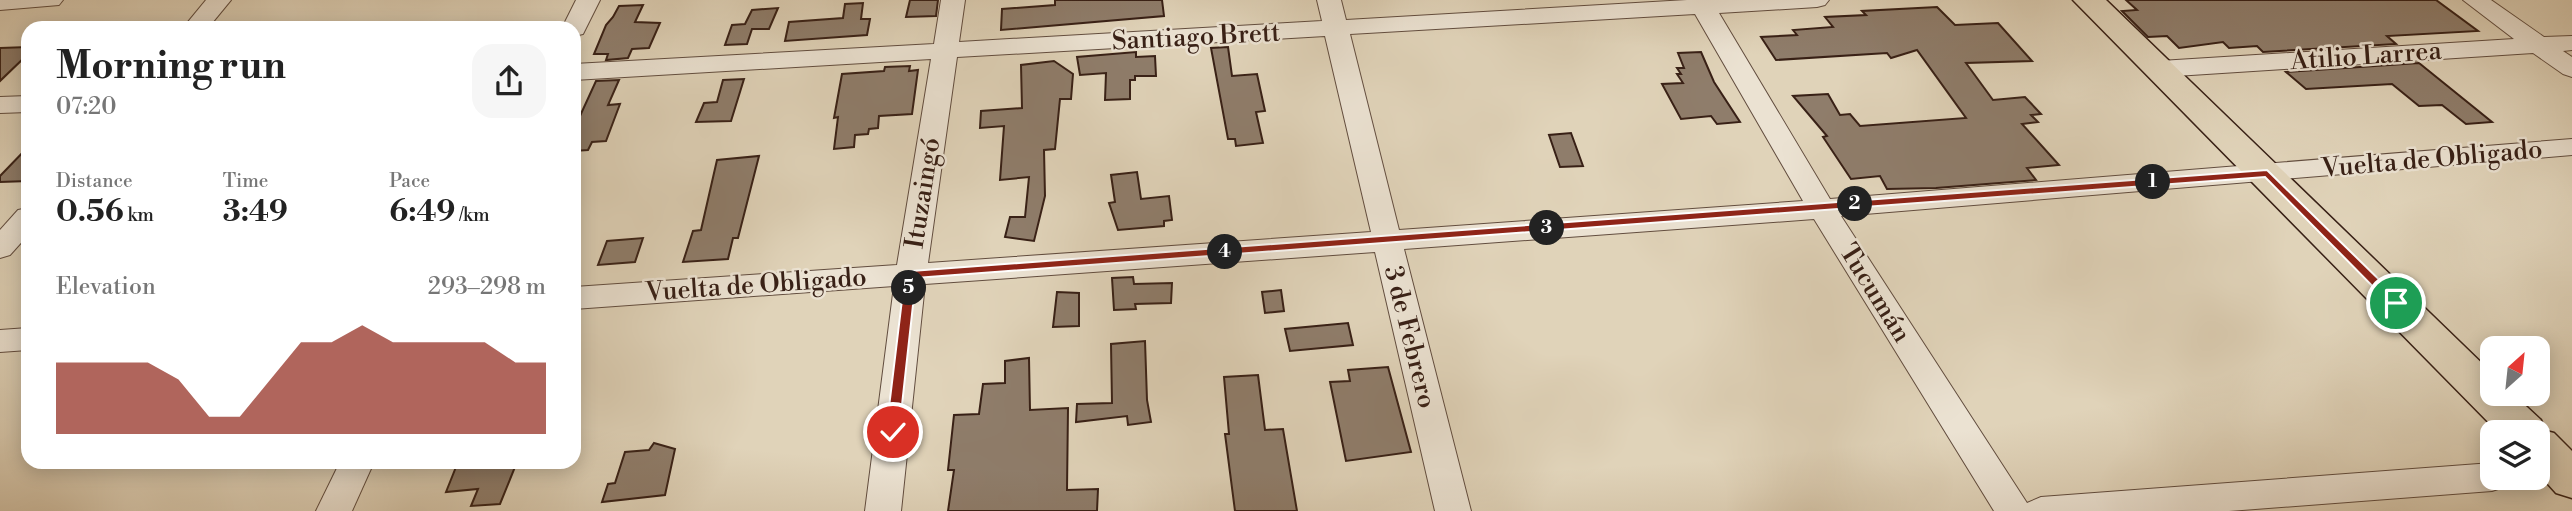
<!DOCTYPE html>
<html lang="en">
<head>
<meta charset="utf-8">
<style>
	body { margin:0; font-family:"Libre Bodoni",serif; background:#f6f6f6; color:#222; height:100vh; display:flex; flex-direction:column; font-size:26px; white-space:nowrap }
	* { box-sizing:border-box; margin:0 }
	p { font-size:23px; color:#767676 }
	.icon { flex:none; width:38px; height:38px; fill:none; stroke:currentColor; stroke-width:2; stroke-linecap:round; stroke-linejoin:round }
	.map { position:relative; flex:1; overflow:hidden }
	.panel { position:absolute; left:21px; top:21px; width:560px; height:448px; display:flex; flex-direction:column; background:#fff; border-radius:21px; box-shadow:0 4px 18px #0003 }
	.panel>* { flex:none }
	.needle { width:46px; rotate:27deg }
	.fabs { position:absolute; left:2480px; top:336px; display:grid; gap:14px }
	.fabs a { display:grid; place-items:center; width:70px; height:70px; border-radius:14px; background:#fff; box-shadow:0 4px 18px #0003; font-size:35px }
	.pin { position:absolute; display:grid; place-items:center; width:60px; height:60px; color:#fff; margin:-30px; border:4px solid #fff; border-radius:50%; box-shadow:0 2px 7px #0007 }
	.km { position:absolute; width:35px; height:35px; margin:-18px; border-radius:50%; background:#222; color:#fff; font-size:19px; line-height:35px; text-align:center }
	.round { display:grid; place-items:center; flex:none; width:74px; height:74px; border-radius:21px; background:#f6f6f6 }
	.headline { display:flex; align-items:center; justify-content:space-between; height:119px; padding:0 35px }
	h1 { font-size:38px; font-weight:700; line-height:52px }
	.metrics { display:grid; grid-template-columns:repeat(3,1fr); gap:10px; height:119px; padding:7px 35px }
	.metrics div { display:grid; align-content:center }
	.metrics b { font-size:30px; font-weight:700 }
	.metrics small { font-size:19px; font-weight:400 }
	.metrics p { font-size:19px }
	.chart { height:196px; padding:14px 35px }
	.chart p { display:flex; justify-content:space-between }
	.chart svg { width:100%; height:126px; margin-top:7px; fill:#8f2418; opacity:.7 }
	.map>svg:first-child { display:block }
</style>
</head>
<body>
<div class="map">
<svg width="2572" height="511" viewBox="0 0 2572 511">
	<rect width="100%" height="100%" fill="#e0d3b9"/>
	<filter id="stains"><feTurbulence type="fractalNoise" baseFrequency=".00286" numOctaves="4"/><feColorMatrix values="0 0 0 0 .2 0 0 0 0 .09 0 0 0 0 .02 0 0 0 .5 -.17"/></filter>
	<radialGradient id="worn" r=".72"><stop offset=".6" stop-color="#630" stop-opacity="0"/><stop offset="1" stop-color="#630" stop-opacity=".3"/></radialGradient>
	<!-- building -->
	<g fill="#8f7d6b" stroke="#382016" stroke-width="2">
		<path d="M910,0H938L936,16L906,17Z"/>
		<path d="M1055,0H1162L1164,16L1001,30L1002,9L1055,5Z"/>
		<path d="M2126,0H2436L2478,31L2387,36L2396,44L2263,52L2257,46L2229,48L2223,42L2179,48L2167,36L2148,37L2122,11L2137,10Z"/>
		<path d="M863,3L861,19H870L867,35L785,41L789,22L843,18L845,4Z"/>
		<path d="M643,5L635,22L660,23L649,48L632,49L628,58L606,60L608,54H594L606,25L613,17L619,6Z"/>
		<path d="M1937,7L1955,25L1998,23L2032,61L1966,63L1993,100L2025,97L2041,114L2031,115L2038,122L2022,124L2059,165L2027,168L2036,180L1936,188L1887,189L1880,176L1851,179L1823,137L1827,136L1793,96L1828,94L1840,115L1850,114L1860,126L1966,118L1917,50L1891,58L1887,53L1776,60L1761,37L1797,35L1793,30L1833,27L1825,17L1866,15L1862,11Z"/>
		<path d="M778,8L769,29H752L747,44L725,45L732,25L745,24L752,10Z"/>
		<path d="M28,47V54L0,81V48Z"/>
		<path d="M1228,47L1232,76L1257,74L1265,111L1256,112L1263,143L1236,146L1235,139H1228L1211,48Z"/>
		<path d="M1136,52V57L1155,56L1156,76H1135V80H1130V99L1105,100L1106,73L1080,75L1077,57Z"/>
		<path d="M1701,52L1714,82L1740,122L1717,124L1711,116L1681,119L1662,84L1683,83L1677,74H1681L1677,68H1684L1678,53Z"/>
		<path d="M1054,61L1073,74L1071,99H1060L1055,149L1044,150L1045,196L1034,241L1005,237L1010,217H1025L1029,177L1000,180L1004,126L980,128L981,111L1022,108L1021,65Z"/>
		<path d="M2419,63L2492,122L2466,124L2442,105L2419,106L2392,84L2306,89L2286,72Z"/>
		<path d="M910,66L909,71L918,70L912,114L879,116L878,128L869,129L868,134L855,135L854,147L834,149L838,117L834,118L842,74L884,71L885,67Z"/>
		<path d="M744,79L731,121L696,122L704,103L717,102L723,80Z"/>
		<path d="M619,80L608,105L620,104L606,141L592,142L588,150L574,151V116H580L596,81Z"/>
		<path d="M1571,133L1583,166L1560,167L1549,135Z"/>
		<path d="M28,147V181L0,182V176Z"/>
		<path d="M759,156L738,238H733L728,259L683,262L693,231L701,230L717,160Z"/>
		<path d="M1137,172L1141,199L1169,196L1172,220L1164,221V226L1118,230L1109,203L1115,202L1111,175Z"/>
		<path d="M643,238L635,262L598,265L607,241Z"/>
		<path d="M1133,277L1134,284L1172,283L1171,303L1135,304L1136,309L1114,310L1112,278Z"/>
		<path d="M1281,290L1284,311L1265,313L1262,292Z"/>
		<path d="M1057,292L1079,293V326L1053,327Z"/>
		<path d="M1348,323L1353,345L1290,351L1285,329Z"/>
		<path d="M1145,341L1147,400L1151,422L1128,425L1127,416L1076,422L1077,404L1112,403L1111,344Z"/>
		<path d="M1029,358L1030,410L1068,408L1067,490L1098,489L1097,511H948L954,470H948L954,415L979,414L983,384L1005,383V361Z"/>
		<path d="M1388,367L1411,452L1346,461L1330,382L1350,381L1348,370Z"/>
		<path d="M1258,375L1265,430L1283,429L1297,511H1235L1225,434H1229L1224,377Z"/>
		<path d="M654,443L675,449L665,495L602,502L608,484L615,483L625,452L649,450Z"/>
		<path d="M458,462H517L500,504L471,506L478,489L446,492Z"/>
	</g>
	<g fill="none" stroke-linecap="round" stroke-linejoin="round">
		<defs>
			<g id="minor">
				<path d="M0,0H63L59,5L0,10Z"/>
				<path d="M206,0H231L208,28H183Z"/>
				<path d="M576,0H600L583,34L574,36V28H562Z"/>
				<path d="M941,0H965L959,42L1322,21L1317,0H1341L1346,20L1687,0H1829L1825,5L1817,7L1719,13L1830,199L2572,139V155L1841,216L2027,503L2041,497L2492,463V478H2509L2504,487L2492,491L2229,511H1994L1814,219L1404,249L1471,511H1435L1375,252L925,284L901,511H865L894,286L574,309V287L897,265L931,59L574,80V64L934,44ZM1695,14L1803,201L1399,230L1350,34ZM1325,36L1371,232L928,263L957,57Z"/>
				<path d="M2463,0H2491L2544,37L2572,36V50L2563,51L2572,57V77L2563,74L2533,53L2160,77L2151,74L2147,69L2151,64L2160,61L2514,39Z"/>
				<path d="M28,96V112L0,113V97Z"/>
				<path d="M28,208V235L10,255L0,258V230L18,210Z"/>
				<path d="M28,328V350L0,352V330Z"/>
				<path d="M340,462H374L352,511H316Z"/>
			</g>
			<path id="major" d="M2073,0H2106L2492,373V394H2513L2541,420L2546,431L2554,433L2572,451V498L2556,493L2538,473V432H2498Z"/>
		</defs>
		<!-- minor casing -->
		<use href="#minor" stroke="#624d3f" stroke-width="2"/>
		<!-- major casing -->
		<use href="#major" stroke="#382016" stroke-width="3"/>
		<!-- minor -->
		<use href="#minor" fill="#ebe2d2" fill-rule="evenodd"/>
		<!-- major -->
		<use href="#major" fill="#e0d3b9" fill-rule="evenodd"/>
	</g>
	<!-- route -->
	<path fill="#8f2418" stroke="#fff" stroke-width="2" d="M2267,170L2400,300V306H2392L2265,177L916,278L899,432L893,437L886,432L905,275L911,271Z"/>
	<g text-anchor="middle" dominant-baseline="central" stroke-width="5" stroke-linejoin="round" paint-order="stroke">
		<!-- street labels -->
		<g font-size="26" fill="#382016" stroke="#ebe2d2">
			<text transform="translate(1196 37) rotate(-3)">Santiago Brett</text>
			<text transform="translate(2366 56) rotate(-4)">Atilio Larrea</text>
			<text transform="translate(2432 159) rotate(-5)">Vuelta de Obligado</text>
			<text transform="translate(923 193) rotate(-81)">Ituzaingó</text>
			<text transform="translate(756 285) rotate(-4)">Vuelta de Obligado</text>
			<text transform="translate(1875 293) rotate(58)">Tucumán</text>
			<text transform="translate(1410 337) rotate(76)">3 de Febrero</text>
		</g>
	</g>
	<rect width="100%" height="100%" filter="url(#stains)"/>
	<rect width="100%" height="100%" fill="url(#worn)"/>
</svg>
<div class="fabs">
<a><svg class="needle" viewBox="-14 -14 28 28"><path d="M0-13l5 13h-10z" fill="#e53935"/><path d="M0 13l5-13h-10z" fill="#767676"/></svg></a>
<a><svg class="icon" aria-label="layers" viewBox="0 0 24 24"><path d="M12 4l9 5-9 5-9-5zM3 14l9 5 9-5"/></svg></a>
</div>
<div class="pin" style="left:2396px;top:303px;background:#1e9e55"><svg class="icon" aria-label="arrive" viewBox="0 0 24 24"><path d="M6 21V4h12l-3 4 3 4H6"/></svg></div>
<div class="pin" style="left:893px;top:432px;background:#d93025"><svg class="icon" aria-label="check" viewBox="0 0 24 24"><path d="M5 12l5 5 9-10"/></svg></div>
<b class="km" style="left:2153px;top:182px">1</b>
<b class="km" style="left:1855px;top:204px">2</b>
<b class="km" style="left:1547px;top:228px">3</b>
<b class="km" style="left:1225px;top:252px">4</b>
<b class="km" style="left:909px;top:288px">5</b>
<section class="panel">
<div class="headline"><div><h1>Morning run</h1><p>07:20</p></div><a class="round"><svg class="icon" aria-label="share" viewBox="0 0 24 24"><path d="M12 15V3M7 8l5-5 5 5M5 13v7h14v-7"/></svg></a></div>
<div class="metrics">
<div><p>Distance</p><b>0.56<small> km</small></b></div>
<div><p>Time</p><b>3:49</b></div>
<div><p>Pace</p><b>6:49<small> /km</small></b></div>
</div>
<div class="chart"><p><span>Elevation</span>293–298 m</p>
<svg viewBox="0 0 160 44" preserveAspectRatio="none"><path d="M0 44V19L10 19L20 19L30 19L40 25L50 38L60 38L70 25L80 12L90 12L100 6L110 12L120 12L130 12L140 12L150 19L160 19V44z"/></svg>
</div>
</section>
</div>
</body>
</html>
